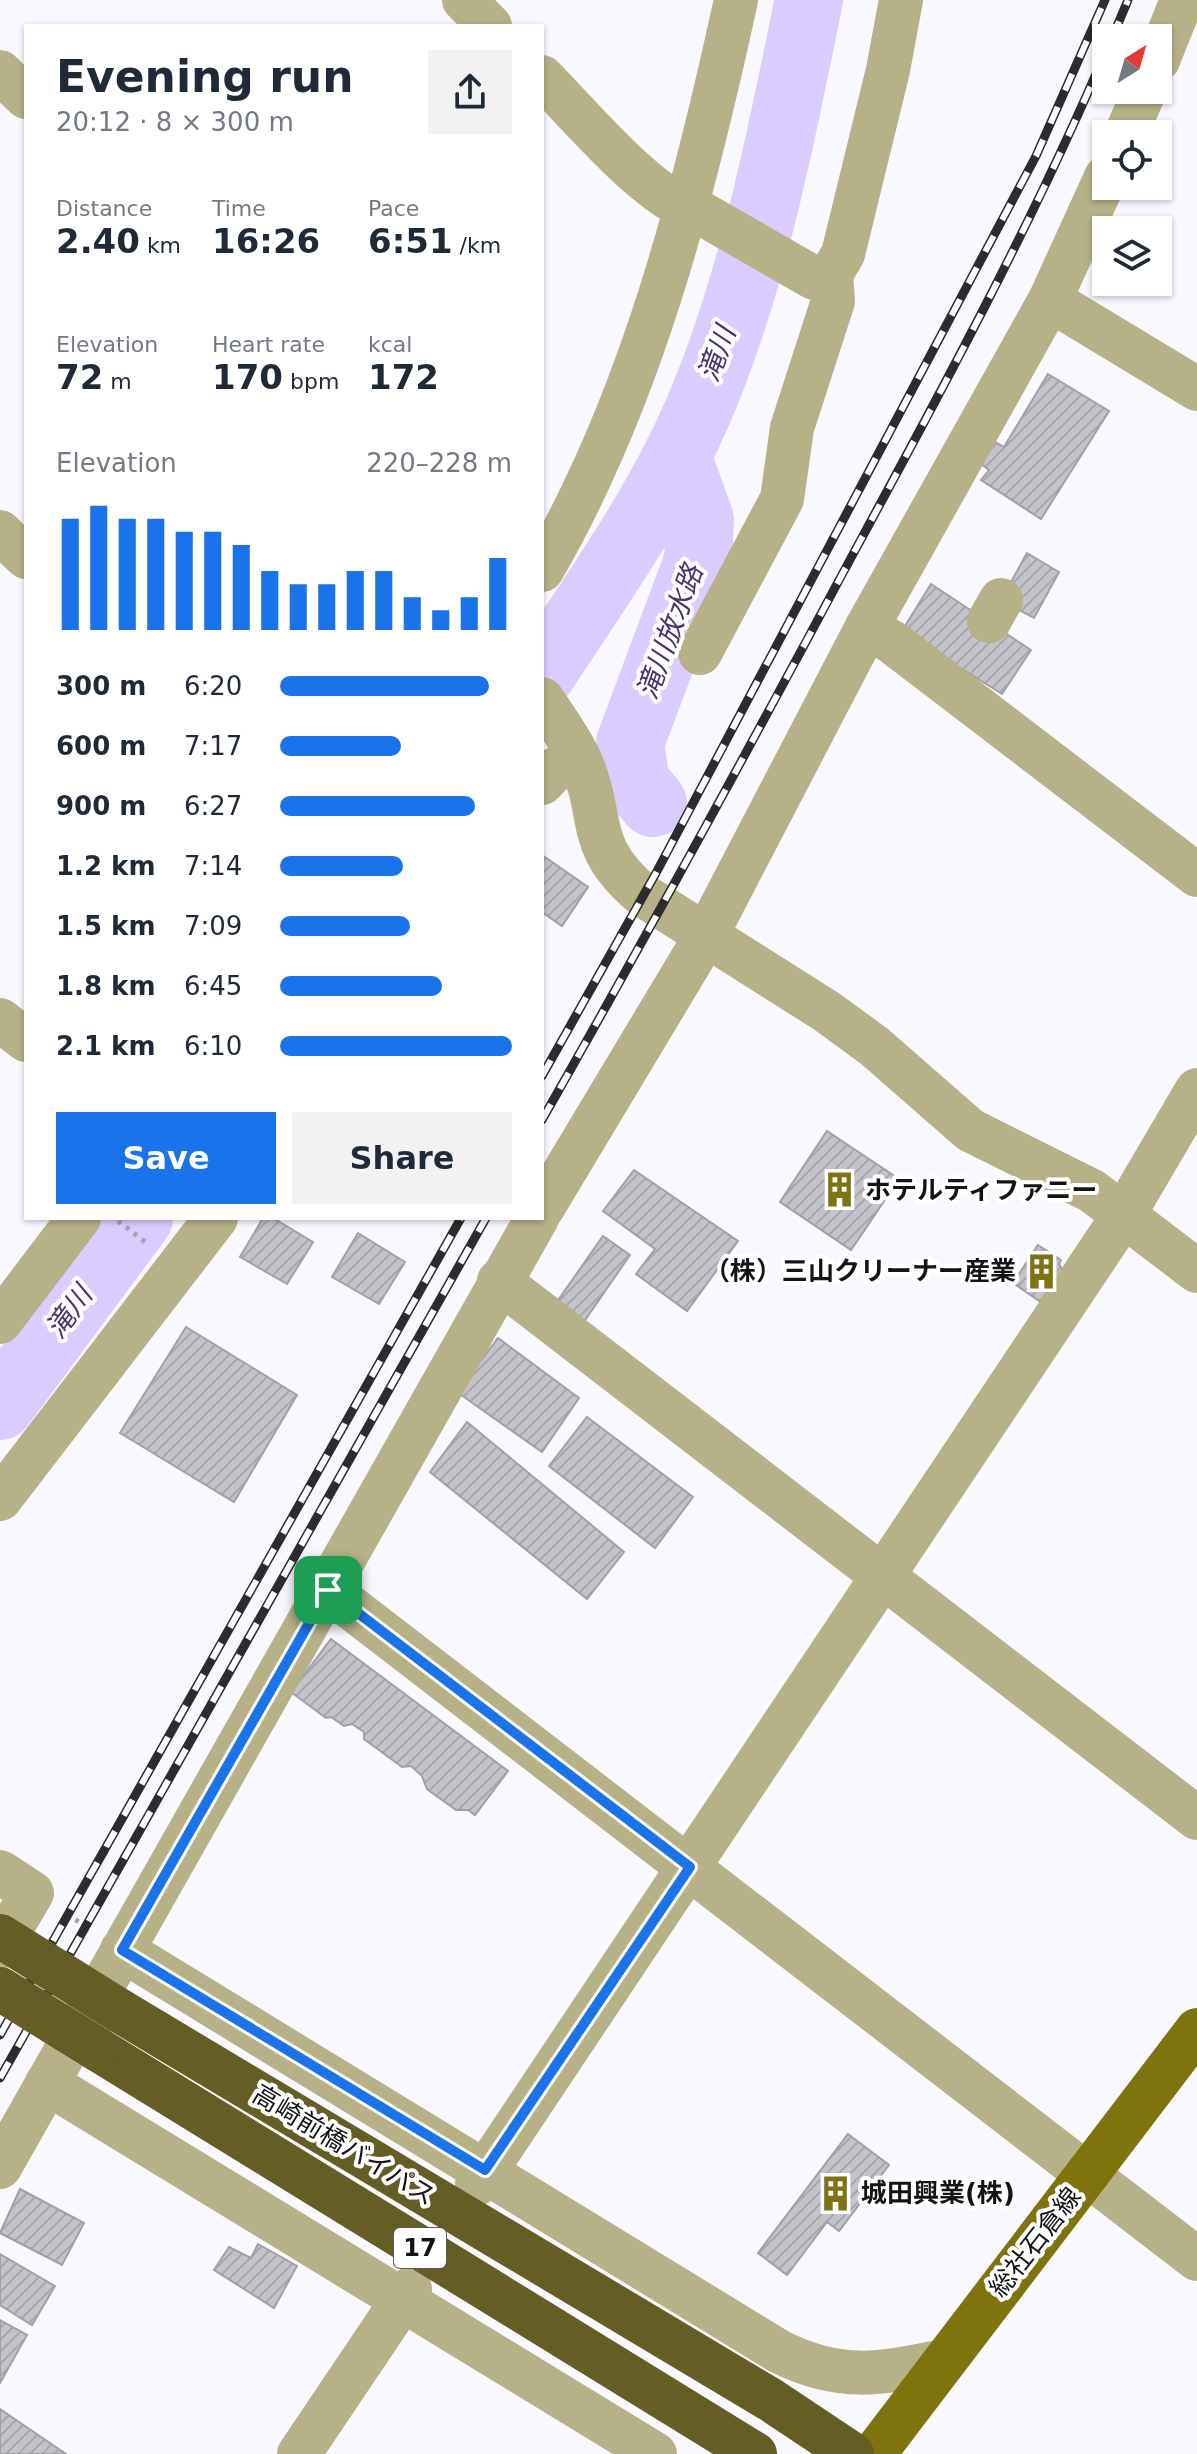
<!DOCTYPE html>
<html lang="en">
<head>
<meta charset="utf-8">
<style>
	body { margin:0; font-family:"DejaVu Sans","Noto Sans JP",sans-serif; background:#f2f2f3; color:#1f2937; height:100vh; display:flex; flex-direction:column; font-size:30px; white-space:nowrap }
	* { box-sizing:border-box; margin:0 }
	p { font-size:26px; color:#747a83 }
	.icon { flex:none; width:44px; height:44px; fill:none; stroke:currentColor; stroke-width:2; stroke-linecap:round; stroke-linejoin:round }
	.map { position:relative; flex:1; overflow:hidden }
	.side { position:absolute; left:24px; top:24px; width:520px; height:1196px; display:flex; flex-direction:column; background:#fff; border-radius:0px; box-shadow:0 2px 6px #0004 }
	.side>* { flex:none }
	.needle { width:52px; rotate:37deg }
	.fabs { position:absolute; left:1092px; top:24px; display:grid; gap:16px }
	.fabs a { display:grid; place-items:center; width:80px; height:80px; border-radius:0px; background:#fff; box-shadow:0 2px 6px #0004; font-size:40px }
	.pin { position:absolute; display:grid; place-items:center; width:68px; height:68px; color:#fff; margin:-34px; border-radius:16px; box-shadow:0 4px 12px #0006 }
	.round { display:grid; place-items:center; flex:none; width:84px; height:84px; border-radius:0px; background:#f2f2f3 }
	.head { display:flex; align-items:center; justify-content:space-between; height:136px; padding:0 32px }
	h1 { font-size:44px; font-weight:600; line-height:60px }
	.stats { display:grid; grid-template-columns:repeat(3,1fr); gap:12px; height:136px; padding:8px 32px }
	.stats div { display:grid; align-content:center }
	.stats b { font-size:34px; font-weight:600 }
	.stats small { font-size:22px; font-weight:400 }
	.stats p { font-size:22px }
	.chart { height:224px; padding:16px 32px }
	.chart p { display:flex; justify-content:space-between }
	.chart svg { width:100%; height:144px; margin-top:8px; stroke:#1a73e8; stroke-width:6 }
	.action { display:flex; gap:16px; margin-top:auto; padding:16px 32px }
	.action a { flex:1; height:92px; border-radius:0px; background:#1a73e8; color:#fff; font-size:32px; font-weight:600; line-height:92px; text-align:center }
	.action a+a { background:#f2f2f3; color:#1f2937 }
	ul { padding:0 32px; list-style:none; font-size:26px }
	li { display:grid; grid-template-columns:128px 96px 1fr; align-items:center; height:60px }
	li i { height:20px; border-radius:10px; background:#1a73e8 }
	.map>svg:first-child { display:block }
</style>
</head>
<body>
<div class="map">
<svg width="1197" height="2454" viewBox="0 0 1197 2454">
	<defs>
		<pattern id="building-hatch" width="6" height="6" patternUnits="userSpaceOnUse" patternTransform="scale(2)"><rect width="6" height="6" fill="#c5c3ca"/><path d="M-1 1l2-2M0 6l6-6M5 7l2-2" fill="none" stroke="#a8a7ad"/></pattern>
	</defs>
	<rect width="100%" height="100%" fill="#f9f8fe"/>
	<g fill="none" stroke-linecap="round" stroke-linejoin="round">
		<!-- river -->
		<g stroke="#daccff" stroke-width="68">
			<path d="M542,673C588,603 639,531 677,456C747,319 778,149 809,0"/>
			<path d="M653,803L636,783L630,743L698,561L700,520L677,456"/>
			<path d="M0,1406L139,1218"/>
		</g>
	</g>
	<!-- building -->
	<g fill="url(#building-hatch)" stroke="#a2a0a6" stroke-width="2">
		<path d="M1048,374L1109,411L1041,519L981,480L989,470L972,457L987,437L1004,447Z"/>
		<path d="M1027,553L1059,572L1034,618L1001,600Z"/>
		<path d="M931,584L1031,650L1002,694L902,631Z"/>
		<path d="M542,855L588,887L562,926L542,912Z"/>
		<path d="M827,1131L899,1179L851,1250L780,1202Z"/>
		<path d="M634,1170L738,1241L687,1311L636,1274L655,1249L603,1211Z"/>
		<path d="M263,1218H273L313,1242L287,1284L240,1257Z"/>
		<path d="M358,1233L405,1262L379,1304L332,1277Z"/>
		<path d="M603,1236L630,1255L581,1326L554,1306Z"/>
		<path d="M1038,1245L1061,1260L1059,1264L1067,1278L1048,1307L1013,1283Z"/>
		<path d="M186,1327L297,1395L234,1502L120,1433Z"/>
		<path d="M498,1338L579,1398L542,1452L457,1392Z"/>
		<path d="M587,1417L693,1497L655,1548L549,1466Z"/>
		<path d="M467,1422L624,1552L587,1599L430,1472Z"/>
		<path d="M331,1639L508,1771L475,1815L468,1810H456L427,1789L422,1776L411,1766L402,1767L364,1739V1732L352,1724L344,1726L331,1717L326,1718L291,1692Z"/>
		<path d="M848,2134L889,2165L839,2231L827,2222L787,2275L758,2253Z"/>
		<path d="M20,2189L84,2223L62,2265L0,2233Z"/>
		<path d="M258,2244L297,2266L274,2308L214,2270L229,2247L251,2258Z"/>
		<path d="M0,2254L55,2286L32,2325L0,2305Z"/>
		<path d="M0,2320L27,2335L0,2383Z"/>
		<path d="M0,2409L66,2454H0Z"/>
	</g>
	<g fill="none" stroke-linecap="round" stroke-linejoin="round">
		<!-- path -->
		<g stroke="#a7a6ab" stroke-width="5" stroke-dasharray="4 6" stroke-linecap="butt">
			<path d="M118,1221L148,1244"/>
			<path d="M67,1914L88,1928"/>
		</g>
		<!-- minor -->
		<g stroke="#b6b186" stroke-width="44">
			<path d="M464,0L490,26"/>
			<path d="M1158,60L1182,0"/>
			<path d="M0,72L26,97"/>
			<path d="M542,77C578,113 654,205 701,213L814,278L831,274L843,254L888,70L901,0"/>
			<path d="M1126,134L1145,90"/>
			<path d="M1050,300L1197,389"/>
			<path d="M0,532L26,557"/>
			<path d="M542,570C642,398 694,193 736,0"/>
			<path d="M989,621L1001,600"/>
			<path d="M867,627L892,642L1197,875"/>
			<path d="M700,653L782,499L792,428L833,301L831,274"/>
			<path d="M542,699C555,718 569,737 579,758C607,819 582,844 644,896L826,1011L874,1046L970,1130L1092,1191L1197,1271"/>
			<path d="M542,783L555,769L579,759"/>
			<path d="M0,1020L26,1040"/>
			<path d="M542,1209L707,934L867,627L1050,300L1106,177"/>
			<path d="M499,1281L1197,1818"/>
			<path d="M0,1322L79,1218"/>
			<path d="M0,1499L216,1218"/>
			<path d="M328,1590L1197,2259"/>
			<path d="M0,1872L32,1893L0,1947"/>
			<path d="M122,1950L780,2352C841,2382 879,2374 943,2361"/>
			<path d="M47,2083L655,2454"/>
			<path d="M0,2167L537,1218"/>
			<path d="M477,2184L1123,1216L1197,1090"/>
			<path d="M299,2454L410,2289"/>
		</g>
		<!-- major -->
		<path stroke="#7e740e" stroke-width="44" d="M874,2454L1197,2030"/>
		<!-- highway -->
		<g stroke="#645e24" stroke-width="44">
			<path d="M120,2011L771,2400L852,2454"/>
			<path d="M97,2049L755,2454"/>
		</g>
		<defs>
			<g id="rail">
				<path d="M1112,38L1128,0"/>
				<path d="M542,1076L656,873L1036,156L1105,0"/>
				<path d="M542,1120C648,933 751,745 852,556C942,390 1032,224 1106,51"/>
				<path d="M0,2035L461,1218"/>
				<path d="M0,2078L486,1218"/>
			</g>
		</defs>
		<!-- rail casing -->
		<use href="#rail" stroke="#2c2c2e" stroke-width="9"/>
		<!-- rail -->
		<use href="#rail" stroke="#fff" stroke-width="6" stroke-dasharray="18" stroke-linecap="butt"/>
		<!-- highway-bridge -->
		<g stroke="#645e24" stroke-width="44">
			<path d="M0,1936L120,2011"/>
			<path d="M0,1989L97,2049"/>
		</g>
	</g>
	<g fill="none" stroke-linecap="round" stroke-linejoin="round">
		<defs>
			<path id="route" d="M328,1590L690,1867L485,2170L122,1950Z"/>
		</defs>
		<!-- route casing -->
		<use href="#route" stroke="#fff" stroke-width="16"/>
		<!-- route -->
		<use href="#route" stroke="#1a73e8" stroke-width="10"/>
	</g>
	<!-- icons -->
	<defs>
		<symbol id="building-bare" viewBox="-9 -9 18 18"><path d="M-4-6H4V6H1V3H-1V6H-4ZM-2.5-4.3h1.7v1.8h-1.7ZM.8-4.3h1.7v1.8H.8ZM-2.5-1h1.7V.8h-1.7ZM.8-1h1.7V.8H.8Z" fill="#7d7315" stroke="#fff" stroke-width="2.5" paint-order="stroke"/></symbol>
	</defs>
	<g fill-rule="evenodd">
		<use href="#building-bare" x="814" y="1164" width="51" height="51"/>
		<use href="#building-bare" x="1016" y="1246" width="51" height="51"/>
		<use href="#building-bare" x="810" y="2168" width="51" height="51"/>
	</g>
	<g text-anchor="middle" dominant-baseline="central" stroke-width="8" stroke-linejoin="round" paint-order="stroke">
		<!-- shield labels -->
		<rect fill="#fff" stroke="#5a5a5c" stroke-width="2" x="394" y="2228" width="52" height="40" rx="6"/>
		<g font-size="24" font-weight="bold" fill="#141416">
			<text x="420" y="2248">17</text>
		</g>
		<!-- poi labels -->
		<g font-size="26" font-weight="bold" fill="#141416" stroke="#fff" text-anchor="start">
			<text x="865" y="1190">ホテルティファニー</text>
			<text x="1016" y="1271" text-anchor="end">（株）三山クリーナー産業</text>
			<text x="861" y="2193">城田興業(株)</text>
		</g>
		<!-- street labels -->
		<g font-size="26" fill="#141416" stroke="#fff">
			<text transform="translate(344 2145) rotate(31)">高崎前橋バイパス</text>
			<text transform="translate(1035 2242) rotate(-52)">総社石倉線</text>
		</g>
		<!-- water labels -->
		<g font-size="28" font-style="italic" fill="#48336f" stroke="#fff">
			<text transform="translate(717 354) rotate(-70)">滝川</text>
			<text transform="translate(670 632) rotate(-70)">滝川放水路</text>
			<text transform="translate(69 1312) rotate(-54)">滝川</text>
		</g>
	</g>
</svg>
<div class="fabs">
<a><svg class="needle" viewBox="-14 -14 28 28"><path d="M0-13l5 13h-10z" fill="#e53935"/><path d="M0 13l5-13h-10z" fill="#747a83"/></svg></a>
<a><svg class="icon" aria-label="locate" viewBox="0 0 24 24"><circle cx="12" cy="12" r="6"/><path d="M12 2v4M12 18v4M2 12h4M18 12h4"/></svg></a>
<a><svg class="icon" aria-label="layers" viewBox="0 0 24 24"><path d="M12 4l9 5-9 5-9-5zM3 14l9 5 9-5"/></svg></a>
</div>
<div class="pin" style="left:328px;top:1590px;background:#1e9e55"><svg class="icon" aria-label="arrive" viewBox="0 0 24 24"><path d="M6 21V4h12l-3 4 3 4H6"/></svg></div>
<section class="side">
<div class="head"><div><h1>Evening run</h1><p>20:12 · 8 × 300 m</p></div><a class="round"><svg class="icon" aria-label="share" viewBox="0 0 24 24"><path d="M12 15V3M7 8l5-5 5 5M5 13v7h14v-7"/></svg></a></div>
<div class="stats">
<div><p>Distance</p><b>2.40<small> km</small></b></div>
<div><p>Time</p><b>16:26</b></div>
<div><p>Pace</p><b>6:51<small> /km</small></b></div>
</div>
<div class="stats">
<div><p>Elevation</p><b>72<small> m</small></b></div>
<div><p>Heart rate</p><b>170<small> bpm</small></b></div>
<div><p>kcal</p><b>172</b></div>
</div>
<div class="chart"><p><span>Elevation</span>220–228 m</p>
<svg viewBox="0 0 160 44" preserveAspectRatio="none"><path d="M5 44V10M15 44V6M25 44V10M35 44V10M45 44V14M55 44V14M65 44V18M75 44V26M85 44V30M95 44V30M105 44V26M115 44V26M125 44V34M135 44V38M145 44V34M155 44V22"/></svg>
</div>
<ul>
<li><b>300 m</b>6:20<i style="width:90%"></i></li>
<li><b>600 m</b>7:17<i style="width:52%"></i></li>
<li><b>900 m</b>6:27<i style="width:84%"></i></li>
<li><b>1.2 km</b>7:14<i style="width:53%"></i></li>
<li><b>1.5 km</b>7:09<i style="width:56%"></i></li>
<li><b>1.8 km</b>6:45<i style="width:70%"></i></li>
<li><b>2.1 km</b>6:10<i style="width:100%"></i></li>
</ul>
<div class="action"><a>Save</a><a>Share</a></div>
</section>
</div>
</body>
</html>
